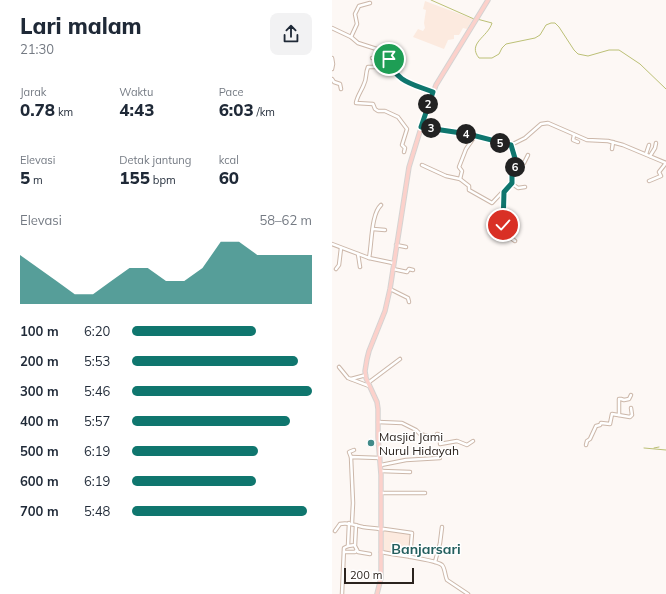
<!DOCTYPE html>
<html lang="id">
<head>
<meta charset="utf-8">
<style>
	body { margin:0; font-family:Mulish,sans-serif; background:#f2f2f3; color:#1f2937; height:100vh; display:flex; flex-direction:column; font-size:15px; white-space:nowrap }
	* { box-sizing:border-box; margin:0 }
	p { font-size:13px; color:#747a83 }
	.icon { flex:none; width:22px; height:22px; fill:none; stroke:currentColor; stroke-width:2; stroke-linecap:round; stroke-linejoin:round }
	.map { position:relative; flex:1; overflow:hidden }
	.details { display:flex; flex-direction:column; background:#fff; width:332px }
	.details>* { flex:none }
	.scale { position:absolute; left:12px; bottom:10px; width:70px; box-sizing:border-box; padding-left:4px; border:2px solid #2b231e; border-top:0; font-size:11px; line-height:14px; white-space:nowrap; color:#2b231e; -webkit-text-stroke:3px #fff; paint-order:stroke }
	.pin { position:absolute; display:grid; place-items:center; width:34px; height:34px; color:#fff; margin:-17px; border:2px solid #fff; border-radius:50%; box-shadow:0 1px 4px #0007 }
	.km { position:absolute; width:20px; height:20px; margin:-10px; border-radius:50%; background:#222; color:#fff; font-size:11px; line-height:20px; text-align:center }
	.round { display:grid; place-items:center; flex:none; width:42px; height:42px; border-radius:8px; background:#f2f2f3 }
	.head { display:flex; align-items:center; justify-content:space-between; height:68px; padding:0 20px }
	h1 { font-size:22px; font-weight:800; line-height:30px }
	.figures { display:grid; grid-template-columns:repeat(3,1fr); gap:6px; height:68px; padding:4px 20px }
	.figures div { display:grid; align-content:center }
	.figures b { font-size:17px; font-weight:800 }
	.figures small { font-size:11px; font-weight:400 }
	.figures p { font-size:11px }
	.chart { height:112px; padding:8px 20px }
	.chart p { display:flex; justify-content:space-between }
	.chart svg { width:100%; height:72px; margin-top:4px; fill:#0f766e; opacity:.7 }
	ul { padding:0 20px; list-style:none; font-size:13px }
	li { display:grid; grid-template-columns:64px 48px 1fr; align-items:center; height:30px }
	li i { height:10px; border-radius:5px; background:#0f766e }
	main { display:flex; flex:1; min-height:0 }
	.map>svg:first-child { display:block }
</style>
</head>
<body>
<main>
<section class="details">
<div class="head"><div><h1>Lari malam</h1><p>21:30</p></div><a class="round"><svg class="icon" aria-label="share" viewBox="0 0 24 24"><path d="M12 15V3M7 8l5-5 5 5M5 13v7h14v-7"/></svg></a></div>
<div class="figures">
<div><p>Jarak</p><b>0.78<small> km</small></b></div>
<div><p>Waktu</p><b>4:43</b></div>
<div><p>Pace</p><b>6:03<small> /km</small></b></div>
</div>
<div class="figures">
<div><p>Elevasi</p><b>5<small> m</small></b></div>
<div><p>Detak jantung</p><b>155<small> bpm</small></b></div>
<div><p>kcal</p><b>60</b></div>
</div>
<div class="chart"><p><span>Elevasi</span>58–62 m</p>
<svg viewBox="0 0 160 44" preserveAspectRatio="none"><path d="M0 44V14L10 22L20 30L30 38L40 38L50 30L60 22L70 22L80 30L90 30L100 22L110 6L120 6L130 14L140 14L150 14L160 14V44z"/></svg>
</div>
<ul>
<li><b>100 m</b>6:20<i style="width:69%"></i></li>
<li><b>200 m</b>5:53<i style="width:92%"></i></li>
<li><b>300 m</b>5:46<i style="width:100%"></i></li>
<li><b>400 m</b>5:57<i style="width:88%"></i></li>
<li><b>500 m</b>6:19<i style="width:70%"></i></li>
<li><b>600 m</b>6:19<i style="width:69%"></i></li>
<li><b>700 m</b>5:48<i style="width:97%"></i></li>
</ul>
</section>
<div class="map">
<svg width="334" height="594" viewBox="0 0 334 594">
	<rect width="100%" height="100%" fill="#fdf8f5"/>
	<!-- built -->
	<g fill="#fceadf">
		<path d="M93,1L141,19L135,29L131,28L127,35H122V39L116,40L112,49L81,37L86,29L91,31L93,28L92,23L94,10L91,9Z"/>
		<path d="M52,529L78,533L79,539L78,557L50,552V530Z"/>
	</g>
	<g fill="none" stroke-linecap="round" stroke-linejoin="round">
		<!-- stream -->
		<g stroke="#bcc076" stroke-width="1">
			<path d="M99,0L142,19"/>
			<path d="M145,19L160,23C156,37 135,43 147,58H160L167,54L170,48L174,44L203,38L208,35L214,25L219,23H223L227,27L242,50L246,54L256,56L277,50H287L308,64L334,89"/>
			<path d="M312,448L334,450"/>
			<path d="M322,448L327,447"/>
		</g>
		<defs>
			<g id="minor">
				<path d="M0,28L19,37L26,43L54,52C58,57 58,64 62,70C69,83 87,86 101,92"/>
				<path d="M19,37L25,24L23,14L27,6L38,3"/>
				<path d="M0,58L1,64L0,69"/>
				<path d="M40,58L57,59"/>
				<path d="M59,66L50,67H36C33,74 35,79 32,84C30,90 25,96 24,103L41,104L43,109L46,111H53L66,117L75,129L70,145L73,148L72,152"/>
				<path d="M0,79L2,82L8,84L9,89"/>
				<path d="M89,127L136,134L179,145L193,138L209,124L216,123L255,140L276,141L291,145L334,163"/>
				<path d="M242,135L241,140L246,142"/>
				<path d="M280,149L281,142"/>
				<path d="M314,154L317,145"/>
				<path d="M318,156L323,148L324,143"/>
				<path d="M90,165L114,176L128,179L137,186V190L160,203L179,183V172L185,165L179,145"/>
				<path d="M185,165L192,163L196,155"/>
				<path d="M128,179L130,171L127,167L134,149L143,136"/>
				<path d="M317,181L329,176L327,172L334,163"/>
				<path d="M179,183L186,188L193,187"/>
				<path d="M172,192C171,209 166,230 183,241"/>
				<path d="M41,229L53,230"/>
				<path d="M0,244L37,258L61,263"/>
				<path d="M64,245L74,247"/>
				<path d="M26,254L28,267"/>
				<path d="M37,258C40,243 39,214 49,205"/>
				<path d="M4,269L7,265L9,248"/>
				<path d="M61,269L75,272L77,269L81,270"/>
				<path d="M58,289L76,298L77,302"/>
				<path d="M7,367L16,378L37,386"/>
				<path d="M19,379L34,375"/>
				<path d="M36,383L68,359"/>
				<path d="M287,415V399H289L292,400L297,399L299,395"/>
				<path d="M46,422L70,423L84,430L88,434L99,437L100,436L104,437L105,434L109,435L108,444L125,441L135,445L141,441"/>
				<path d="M254,445L255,441L258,439L264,426L268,425L269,423L278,424L280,414L298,417L300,415L299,408"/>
				<path d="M19,457L17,452L22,450"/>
				<path d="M49,465L74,460L108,458"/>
				<path d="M49,471L78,472"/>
				<path d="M49,493H93"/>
				<path d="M20,523L21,503L19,457L48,458"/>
				<path d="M49,530L52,529L80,533L78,557"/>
				<path d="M3,531L8,524C17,522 22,525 31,527C37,528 43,528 48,529"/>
				<path d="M16,546L23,545L24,525"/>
				<path d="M23,546L26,552L38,554"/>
				<path d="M12,552H23L25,550"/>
				<path d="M49,552C61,555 103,559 110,565C113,568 113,576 115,580L136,594"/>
				<path d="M103,562L108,543L110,527"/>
				<path d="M10,594L12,548L16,546L17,523"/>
			</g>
			<path id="major" d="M45,594L49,578V475L46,437V409L45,402L34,378L33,371L35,359L37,351L53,311L58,289L77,167L93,115L104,85L156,0"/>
		</defs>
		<!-- minor casing -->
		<use href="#minor" stroke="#ccb7a9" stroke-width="4.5"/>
		<!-- major casing -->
		<use href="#major" stroke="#d5d3d2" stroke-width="5.5"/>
		<!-- minor -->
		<use href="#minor" stroke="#fff" stroke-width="2.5"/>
		<!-- major -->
		<use href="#major" stroke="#fcd1cb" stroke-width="3.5"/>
	</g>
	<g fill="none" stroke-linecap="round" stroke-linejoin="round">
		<defs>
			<path id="route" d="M57,59C63,82 81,84 101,92L89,127L136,134L179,145L185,165L180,172V183L172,192L171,225"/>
		</defs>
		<!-- route casing -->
		<use href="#route" stroke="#fff" stroke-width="8"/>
		<!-- route -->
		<use href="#route" stroke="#0f766e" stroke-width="5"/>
	</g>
	<!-- markers -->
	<circle fill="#428a89" stroke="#fff" stroke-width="1.5" cx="39" cy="443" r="4"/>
	<g text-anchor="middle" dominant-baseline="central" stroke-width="3" stroke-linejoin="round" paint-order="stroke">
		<!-- poi labels -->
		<g font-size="12" fill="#2b231e" stroke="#fff" text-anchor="start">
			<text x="47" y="436">Masjid Jami<tspan x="47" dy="14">Nurul Hidayah</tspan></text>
		</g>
		<!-- quarter labels -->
		<g font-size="14" font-weight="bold" fill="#245f5e" stroke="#fff">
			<text x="94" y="549">Banjarsari</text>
		</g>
	</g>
</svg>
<div class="scale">200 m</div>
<div class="pin" style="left:57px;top:59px;background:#1e9e55"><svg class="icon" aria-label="arrive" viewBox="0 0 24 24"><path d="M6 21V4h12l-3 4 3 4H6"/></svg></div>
<div class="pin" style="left:171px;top:225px;background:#d93025"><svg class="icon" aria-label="check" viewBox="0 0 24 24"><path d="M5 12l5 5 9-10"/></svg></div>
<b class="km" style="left:96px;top:104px">2</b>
<b class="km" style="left:99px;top:128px">3</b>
<b class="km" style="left:134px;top:134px">4</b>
<b class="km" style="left:168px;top:143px">5</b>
<b class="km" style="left:183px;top:167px">6</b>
</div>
</main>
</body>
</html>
